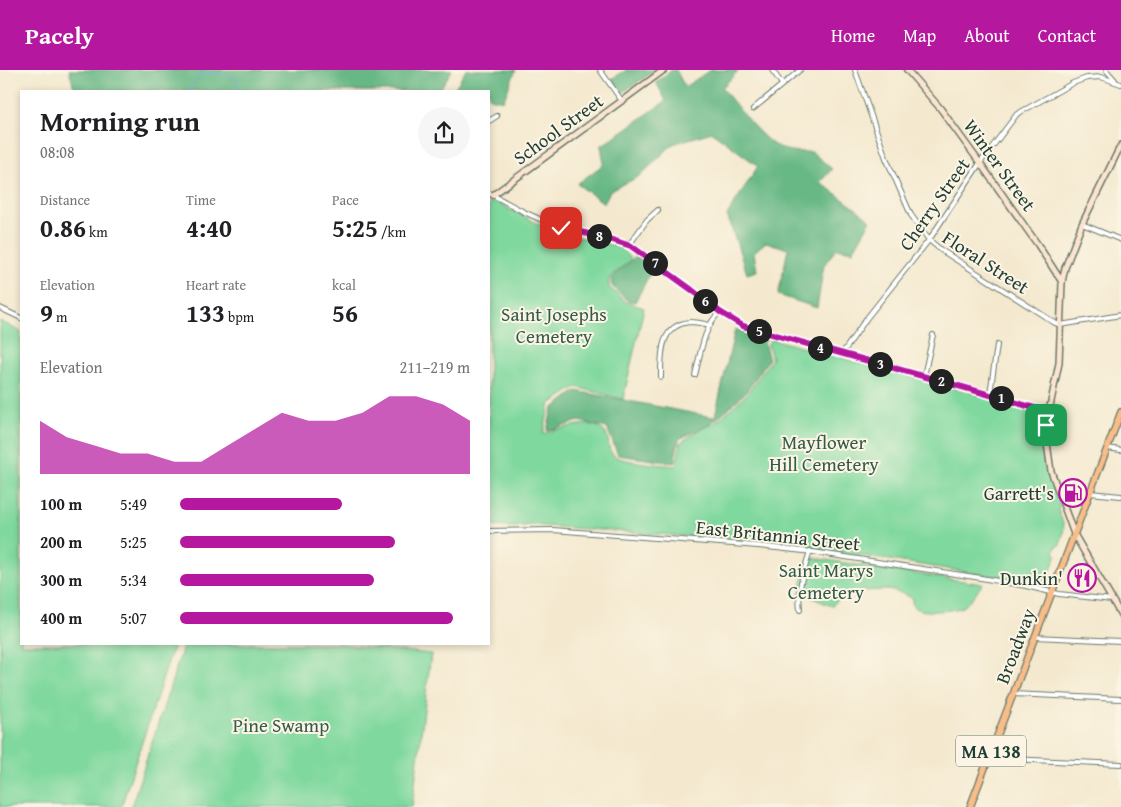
<!DOCTYPE html>
<html lang="en">
<head>
<meta charset="utf-8">
<style>
	body { margin:0; font-family:"Gentium Book Plus",serif; background:#f6f6f6; color:#202124; height:100vh; display:flex; flex-direction:column; font-size:19px; white-space:nowrap }
	* { box-sizing:border-box; margin:0 }
	p { font-size:16px; color:#757577 }
	.icon { flex:none; width:28px; height:28px; fill:none; stroke:currentColor; stroke-width:2; stroke-linecap:round; stroke-linejoin:round }
	.map { position:relative; flex:1; overflow:hidden }
	.details { position:absolute; left:20px; top:20px; width:470px; height:555px; display:flex; flex-direction:column; background:#fff; border-radius:0px; box-shadow:0 2px 8px #0003 }
	.details>* { flex:none }
	.pin { position:absolute; display:grid; place-items:center; width:42px; height:42px; color:#fff; margin:-21px; border-radius:10px; box-shadow:0 2px 8px #0006 }
	.km { position:absolute; width:25px; height:25px; margin:-12px; border-radius:50%; background:#222; color:#fff; font-size:14px; line-height:25px; text-align:center }
	.round { display:grid; place-items:center; flex:none; width:52px; height:52px; border-radius:26px; background:#f6f6f6 }
	.head { display:flex; align-items:center; justify-content:space-between; height:85px; padding:0 20px }
	h1 { font-size:28px; font-weight:700; line-height:38px }
	.figures { display:grid; grid-template-columns:repeat(3,1fr); gap:8px; height:85px; padding:5px 20px }
	.figures div { display:grid; align-content:center }
	.figures b { font-size:25px; font-weight:700 }
	.figures small { font-size:14px; font-weight:400 }
	.figures p { font-size:14px }
	.chart { height:140px; padding:10px 20px }
	.chart p { display:flex; justify-content:space-between }
	.chart svg { width:100%; height:90px; margin-top:5px; fill:#b5179e; opacity:.7 }
	ul { padding:0 20px; list-style:none; font-size:16px }
	li { display:grid; grid-template-columns:80px 60px 1fr; align-items:center; height:38px }
	li i { height:12px; border-radius:6px; background:#b5179e }
	header { display:flex; align-items:center; gap:30px; box-sizing:border-box; height:70px; padding:0 25px; background:#b5179e; color:#fff }
	header strong { font-size:24px }
	nav { display:flex; gap:28px; margin-inline-start:auto; font-size:18px }
	.map>svg:first-child { display:block }
</style>
</head>
<body>
<header>
<strong>Pacely</strong>
<nav><a>Home</a><a>Map</a><a>About</a><a>Contact</a></nav>
</header>
<div class="map">
<svg width="1121" height="737" viewBox="0 0 1121 737">
	<rect width="100%" height="100%" fill="#fcf5e5"/>
	<filter id="ink" filterUnits="userSpaceOnUse"><feTurbulence type="fractalNoise" baseFrequency=".02" numOctaves="2"/><feDisplacementMap in="SourceGraphic" scale="10" xChannelSelector="R" yChannelSelector="G"/><feConvolveMatrix kernelMatrix="1 2 1 2 8 2 1 2 1" color-interpolation-filters="sRGB"/></filter>
	<filter id="wash" filterUnits="userSpaceOnUse"><feTurbulence type="fractalNoise" baseFrequency=".0096" numOctaves="4" result="noise"/><feDisplacementMap in="SourceGraphic" scale="20" xChannelSelector="R" yChannelSelector="G"/><feGaussianBlur stdDeviation="1.12" result="paint"/><feColorMatrix in="noise" values="0 0 0 0 0 0 0 0 0 0 0 0 0 0 0 0 0 1.4 0 .05"/><feComposite in="paint" operator="in"/></filter>
	<g filter="url(#wash)">
		<rect width="100%" height="100%" fill="#f4e9cf"/>
		<!-- green -->
		<g fill="#7fd89e" stroke="#4f8a69">
			<path d="M489,132L494,133L496,132L550,160L619,177L631,189L609,208V217L626,232L644,238L623,329L576,317L550,334L543,364C558,360 598,344 607,366C610,373 607,381 615,386C623,392 664,395 676,396L681,372L701,359L714,354L747,324L772,289L768,274L771,269L1035,340L1039,343L1040,350L1034,359L1037,362L1040,361L1042,363L1044,393L1060,437L1058,440C1065,457 1066,458 1059,476L1056,477L1054,482L1056,484V487L1046,512L1043,514L781,473L531,455L515,457L489,456Z"/>
			<path d="M0,251L21,262V574H174L121,737H0Z"/>
			<path d="M813,488L983,514C977,521 971,530 964,536C957,541 925,543 917,539C912,537 912,533 912,528L904,524L889,520L856,521L838,530L832,536L800,523L802,511Z"/>
			<path d="M184,574H339L431,584L412,737H131Z"/>
		</g>
		<!-- forest -->
		<g fill="#67b885" stroke="#437a5c">
			<path d="M69,0H452L439,21H75Z"/>
			<path d="M466,0H516L503,31L489,28V21H453Z"/>
			<path d="M626,0H656L622,23L612,9Z"/>
			<path d="M672,0H676L685,17L710,0H737L738,1L722,18C736,34 761,70 780,78C790,82 801,82 812,82L832,99L820,112L871,150L853,181L837,178L824,195L817,238L778,225L788,179L766,172L754,182L757,201L747,204L727,145L758,96L712,62L673,74L640,106L610,121L604,133L577,114L604,94L601,76L666,31L656,12Z"/>
			<path d="M636,186L653,198L635,232L628,231L612,216L611,208Z"/>
			<path d="M735,259L767,269L764,273L769,289L746,322L712,353L679,369L674,393L618,385L607,358L579,351L547,361L552,339L576,321L713,347L715,346Z"/>
		</g>
		<g fill="none" stroke-linecap="round" stroke-linejoin="round">
			<!-- stream -->
			<g stroke="#5ea6d5" stroke-width="1">
				<path d="M213,3L236,8L239,21"/>
				<path d="M189,21L199,5L213,3V0"/>
			</g>
		</g>
	</g>
	<g filter="url(#ink)">
		<g fill="none" stroke-linecap="round" stroke-linejoin="round">
			<defs>
				<g id="street">
					<path d="M600,0L622,31"/>
					<path d="M772,0L782,14"/>
					<path d="M855,0L886,88L911,145L929,170L941,180L1055,253L1060,255L1121,245"/>
					<path d="M1106,0L1115,10"/>
					<path d="M753,39L800,0"/>
					<path d="M489,51L497,46"/>
					<path d="M489,123L524,142L555,156L573,161L603,167L627,174L692,220L720,242L743,256L979,321L1049,342"/>
					<path d="M1082,154L1121,170"/>
					<path d="M629,175L647,150L658,140"/>
					<path d="M0,238L21,248"/>
					<path d="M842,284L866,249L929,170L980,93L1017,44L1073,13L1087,8L1101,7L1121,14"/>
					<path d="M695,305C700,286 704,255 720,242"/>
					<path d="M924,306L933,265"/>
					<path d="M661,307C661,284 660,254 691,252C697,252 704,254 710,255"/>
					<path d="M990,324L997,275"/>
					<path d="M1107,378L1121,380"/>
					<path d="M1090,423L1121,426"/>
					<path d="M489,461L553,460L758,476L813,482L981,508L1026,516L1059,524L1112,530"/>
					<path d="M800,540C797,517 804,502 810,481"/>
					<path d="M1035,567L1121,571"/>
					<path d="M1013,624L1121,629"/>
					<path d="M989,688L1121,694"/>
				</g>
				<g id="secondary">
					<path d="M907,0L940,38L980,93L1038,175L1062,212"/>
					<path d="M1121,75L1082,154L1065,198L1062,212L1059,293L1048,346L1046,366L1051,401L1074,464L1121,545"/>
					<path d="M493,125L664,0"/>
				</g>
				<path id="primary" d="M970,737L1121,342"/>
			</defs>
			<!-- street casing -->
			<use href="#street" stroke="#6a796a" stroke-width="6"/>
			<!-- secondary casing -->
			<use href="#secondary" stroke="#6a796a" stroke-width="8"/>
			<!-- primary casing -->
			<use href="#primary" stroke="#6a796a" stroke-width="8"/>
			<!-- street -->
			<use href="#street" stroke="#fff" stroke-width="4"/>
			<!-- secondary -->
			<use href="#secondary" stroke="#fce5d0" stroke-width="5"/>
			<!-- primary -->
			<use href="#primary" stroke="#f8bd89" stroke-width="5.5"/>
		</g>
	</g>
	<g fill="none" stroke-linecap="round" stroke-linejoin="round" filter="url(#ink)">
		<defs>
			<path id="route" d="M561,158L603,167L631,176L692,220L720,242L743,256L980,322L1048,342L1046,355"/>
		</defs>
		<!-- route casing -->
		<use href="#route" stroke="#fff" stroke-width="10"/>
		<!-- route -->
		<use href="#route" stroke="#b5179e" stroke-width="6"/>
	</g>
	<!-- icons -->
	<defs>
		<symbol id="fuel-ring" viewBox="-11 -11 22 22"><circle r="9.5" fill="#fcf5e5" stroke="#b5179e" stroke-width="1.5"/><path d="M-5.5-6h7V0h2V4h1.3V-2.5L3-4.5l.8-.8L6-3V5H2.5V1h-1V6h-7ZM-4.2-4.7v3.2H.2V-4.7Z" fill="#b5179e"/></symbol>
		<symbol id="restaurant-ring" viewBox="-11 -11 22 22"><circle r="9.5" fill="#fcf5e5" stroke="#b5179e" stroke-width="1.5"/><path d="M-5-6h1v4h1v-4h1v4h1v-4h1v5L-1.5 .5V6h-2V.5L-5-1ZM5-6V6H3V1.5H1.5Q1.5-4 5-6Z" fill="#b5179e"/></symbol>
	</defs>
	<g fill-rule="evenodd">
		<use href="#fuel-ring" x="1057" y="407" width="32" height="32"/>
		<use href="#restaurant-ring" x="1066" y="492" width="32" height="32"/>
	</g>
	<g text-anchor="middle" dominant-baseline="central" stroke-width="4" stroke-linejoin="round" paint-order="stroke">
		<!-- shield labels -->
		<rect fill="#fcf5e5" stroke="#617469" stroke-width="1" x="956" y="665.5" width="70" height="31" rx="4"/>
		<g font-size="18" font-weight="bold" fill="#1f3d34">
			<text x="991" y="681">MA 138</text>
		</g>
		<!-- street labels -->
		<g font-size="19" fill="#1f3d34" stroke="#fcf5e5">
			<text transform="translate(558 59) rotate(-36)">School Street</text>
			<text transform="translate(1000 95) rotate(54)">Winter Street</text>
			<text transform="translate(934 134) rotate(-55)">Cherry Street</text>
			<text transform="translate(986 192) rotate(33)">Floral Street</text>
			<text transform="translate(778 465) rotate(6)">East Britannia Street</text>
			<text transform="translate(1015 576) rotate(-69)">Broadway</text>
		</g>
		<!-- park labels -->
		<g font-size="19" fill="#325c49" stroke="#fcf5e5">
			<text x="554" y="244">Saint Josephs<tspan x="554" dy="22">Cemetery</tspan></text>
			<text x="824" y="372">Mayflower<tspan x="824" dy="22">Hill Cemetery</tspan></text>
			<text x="826" y="500">Saint Marys<tspan x="826" dy="22">Cemetery</tspan></text>
			<text x="281" y="655">Pine Swamp</text>
		</g>
		<!-- poi labels -->
		<g font-size="19" fill="#1f3d34" stroke="#fcf5e5" text-anchor="end">
			<text x="1054" y="423">Garrett's</text>
			<text x="1063" y="508">Dunkin'</text>
		</g>
	</g>
</svg>
<div class="pin" style="left:1046px;top:355px;background:#1e9e55"><svg class="icon" aria-label="arrive" viewBox="0 0 24 24"><path d="M6 21V4h12l-3 4 3 4H6"/></svg></div>
<div class="pin" style="left:561px;top:158px;background:#d93025"><svg class="icon" aria-label="check" viewBox="0 0 24 24"><path d="M5 12l5 5 9-10"/></svg></div>
<b class="km" style="left:1001px;top:328px">1</b>
<b class="km" style="left:941px;top:311px">2</b>
<b class="km" style="left:880px;top:294px">3</b>
<b class="km" style="left:820px;top:278px">4</b>
<b class="km" style="left:759px;top:261px">5</b>
<b class="km" style="left:705px;top:231px">6</b>
<b class="km" style="left:655px;top:193px">7</b>
<b class="km" style="left:599px;top:166px">8</b>
<section class="details">
<div class="head"><div><h1>Morning run</h1><p>08:08</p></div><a class="round"><svg class="icon" aria-label="share" viewBox="0 0 24 24"><path d="M12 15V3M7 8l5-5 5 5M5 13v7h14v-7"/></svg></a></div>
<div class="figures">
<div><p>Distance</p><b>0.86<small> km</small></b></div>
<div><p>Time</p><b>4:40</b></div>
<div><p>Pace</p><b>5:25<small> /km</small></b></div>
</div>
<div class="figures">
<div><p>Elevation</p><b>9<small> m</small></b></div>
<div><p>Heart rate</p><b>133<small> bpm</small></b></div>
<div><p>kcal</p><b>56</b></div>
</div>
<div class="chart"><p><span>Elevation</span>211–219 m</p>
<svg viewBox="0 0 160 44" preserveAspectRatio="none"><path d="M0 44V18L10 26L20 30L30 34L40 34L50 38L60 38L70 30L80 22L90 14L100 18L110 18L120 14L130 6L140 6L150 10L160 18V44z"/></svg>
</div>
<ul>
<li><b>100 m</b>5:49<i style="width:56%"></i></li>
<li><b>200 m</b>5:25<i style="width:74%"></i></li>
<li><b>300 m</b>5:34<i style="width:67%"></i></li>
<li><b>400 m</b>5:07<i style="width:94%"></i></li>
</ul>
</section>
</div>
</body>
</html>
